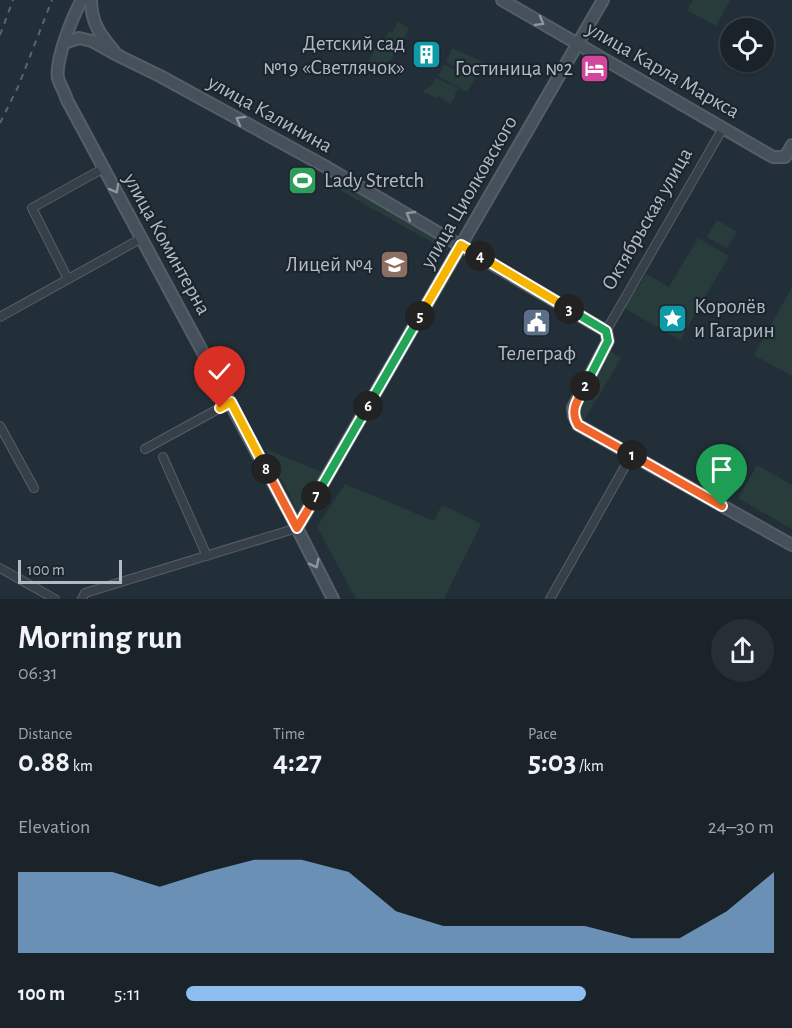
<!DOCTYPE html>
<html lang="en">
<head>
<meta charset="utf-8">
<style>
	body { margin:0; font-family:"Alegreya Sans",sans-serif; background:#272f36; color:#f1f3f6; height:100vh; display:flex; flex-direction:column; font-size:22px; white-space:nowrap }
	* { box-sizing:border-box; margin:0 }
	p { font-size:20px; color:#9fa4a8 }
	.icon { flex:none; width:33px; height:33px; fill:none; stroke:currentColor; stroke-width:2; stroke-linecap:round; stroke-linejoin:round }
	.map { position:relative; height:599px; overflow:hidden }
	.panel { display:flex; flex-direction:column; background:#1a232a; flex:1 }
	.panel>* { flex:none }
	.fabs { position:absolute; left:720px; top:18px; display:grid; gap:12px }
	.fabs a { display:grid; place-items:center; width:54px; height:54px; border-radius:50%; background:#1a232a; box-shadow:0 2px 4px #0004,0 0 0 2px #384047; font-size:30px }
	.scale { position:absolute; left:18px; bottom:15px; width:104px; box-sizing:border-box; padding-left:6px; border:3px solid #b2bbc5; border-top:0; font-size:16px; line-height:21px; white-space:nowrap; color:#b2bbc5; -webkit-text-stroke:4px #1c252d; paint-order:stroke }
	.pin { position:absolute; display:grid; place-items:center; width:51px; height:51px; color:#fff; margin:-62px -26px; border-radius:50% 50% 50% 0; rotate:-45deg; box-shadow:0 0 6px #0007 }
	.pin .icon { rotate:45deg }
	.km { position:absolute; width:30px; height:30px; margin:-15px; border-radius:50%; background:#222; color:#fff; font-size:16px; line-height:30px; text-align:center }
	.round { display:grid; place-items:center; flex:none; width:63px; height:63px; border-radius:32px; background:#272f36 }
	.head { display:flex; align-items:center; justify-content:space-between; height:102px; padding:0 18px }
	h1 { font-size:33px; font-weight:700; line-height:45px }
	.stats { display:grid; grid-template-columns:repeat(3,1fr); gap:9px; height:102px; padding:6px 18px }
	.stats div { display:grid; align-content:center }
	.stats b { font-size:30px; font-weight:700 }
	.stats small { font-size:16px; font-weight:400 }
	.stats p { font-size:16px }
	.chart { height:168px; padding:12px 18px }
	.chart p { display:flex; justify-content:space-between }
	.chart svg { width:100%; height:108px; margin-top:6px; fill:#8cbff0; opacity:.7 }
	ul { padding:0 18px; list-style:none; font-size:20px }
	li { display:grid; grid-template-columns:96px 72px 1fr; align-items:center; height:45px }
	li i { height:15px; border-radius:8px; background:#8cbff0 }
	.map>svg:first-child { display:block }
</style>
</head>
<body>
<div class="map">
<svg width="792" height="599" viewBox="0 0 792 599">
	<rect width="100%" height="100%" fill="#232f38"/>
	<!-- green -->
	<g fill="#283d3b">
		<path d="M693,0H730L716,26L687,10Z"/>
		<path d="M398,22L409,28L401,45L404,47L401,52L396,50L384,73L367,64L380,39L384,41L389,31L392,33Z"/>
		<path d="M452,48L483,62L476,77L470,75L475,78L467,92L438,76L444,64L461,73L463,71L467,73L468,65L464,63L461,69L446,62Z"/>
		<path d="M436,78L458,88L451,104L438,96L436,98L422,91L431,86Z"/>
		<path d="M343,180L452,242L447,251L338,189Z"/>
		<path d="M717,220L737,232L727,248L707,237Z"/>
		<path d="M698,238L729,256L680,340L622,307L633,287L637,289L646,274L669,287Z"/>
		<path d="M792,287V376L754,355Z"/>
		<path d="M607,349L621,358L583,422L578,418L576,409Z"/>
		<path d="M266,449L321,472L298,512Z"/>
		<path d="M757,465L792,485V529L738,498Z"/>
		<path d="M345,484L434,521L442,505L481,524L444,599H356L317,527Z"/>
	</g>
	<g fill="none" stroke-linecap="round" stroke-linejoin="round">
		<defs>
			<g id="street">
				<path d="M68,279L32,208L104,168"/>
				<path d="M0,317L142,238"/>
				<path d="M606,331L723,128"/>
				<path d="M0,426L34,488"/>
				<path d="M145,449L231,402"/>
				<path d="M163,457L207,556"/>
				<path d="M0,568L55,599"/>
				<path d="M82,599L85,593L297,528"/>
				<path d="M550,599L632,454"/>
			</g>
			<g id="secondary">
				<path d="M82,0C73,15 55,60 58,78C60,85 65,93 67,100L292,518L333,599"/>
				<path d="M91,0C91,22 100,35 114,51"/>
				<path d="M502,0L773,157H785L792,145"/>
				<path d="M64,43L79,38L92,41L121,57L160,76L328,168L606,331L608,341L573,408L574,416L578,425L792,545"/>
				<path d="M297,528L603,0"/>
			</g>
		</defs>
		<!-- street casing -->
		<use href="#street" stroke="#555e66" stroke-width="10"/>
		<!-- secondary casing -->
		<use href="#secondary" stroke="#555e66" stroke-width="14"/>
		<!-- street -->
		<use href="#street" stroke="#374049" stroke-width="8"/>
		<!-- secondary -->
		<use href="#secondary" stroke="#45505b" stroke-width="10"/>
		<!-- rail -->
		<g stroke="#59656f" stroke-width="2" stroke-dasharray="6 6" stroke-linecap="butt">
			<path d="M0,35L13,0"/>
			<path d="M0,123L18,87L52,0"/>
		</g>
	</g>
	<!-- one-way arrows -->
	<defs><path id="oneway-chevron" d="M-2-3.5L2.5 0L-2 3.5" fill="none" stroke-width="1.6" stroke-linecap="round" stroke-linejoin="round" transform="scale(1.5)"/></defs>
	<g stroke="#8c96a0">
		<use href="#oneway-chevron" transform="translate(540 22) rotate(30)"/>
		<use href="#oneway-chevron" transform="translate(240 120) rotate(-151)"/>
		<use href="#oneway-chevron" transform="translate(115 189) rotate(61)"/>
		<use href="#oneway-chevron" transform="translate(410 215) rotate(-150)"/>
		<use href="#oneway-chevron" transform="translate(315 564) rotate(63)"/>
	</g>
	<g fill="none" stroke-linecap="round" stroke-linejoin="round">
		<defs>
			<path id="split-1" d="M632,455L722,506"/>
			<path id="split-2" d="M585,386C578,400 569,410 578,425L632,455"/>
			<path id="split-3" d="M569,309L606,331L608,341L585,386"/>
			<path id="split-4" d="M480,256L569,309"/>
			<path id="split-5" d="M420,316L461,245L480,256"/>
			<path id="split-6" d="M368,406L420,316"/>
			<path id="split-7" d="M316,496L368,406"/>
			<path id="split-8" d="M266,469L297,528L316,496"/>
			<path id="split-9" d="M220,408L231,402L266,469"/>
		</defs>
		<!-- split-1 casing -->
		<use href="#split-1" stroke="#fff" stroke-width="12"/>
		<!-- split-2 casing -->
		<use href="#split-2" stroke="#fff" stroke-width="12"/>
		<!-- split-3 casing -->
		<use href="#split-3" stroke="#fff" stroke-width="12"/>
		<!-- split-4 casing -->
		<use href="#split-4" stroke="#fff" stroke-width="12"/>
		<!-- split-5 casing -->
		<use href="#split-5" stroke="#fff" stroke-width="12"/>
		<!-- split-6 casing -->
		<use href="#split-6" stroke="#fff" stroke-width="12"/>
		<!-- split-7 casing -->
		<use href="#split-7" stroke="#fff" stroke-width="12"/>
		<!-- split-8 casing -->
		<use href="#split-8" stroke="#fff" stroke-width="12"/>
		<!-- split-9 casing -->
		<use href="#split-9" stroke="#fff" stroke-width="12"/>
		<!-- split-1 -->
		<use href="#split-1" stroke="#f0652b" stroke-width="8"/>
		<!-- split-2 -->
		<use href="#split-2" stroke="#f0652b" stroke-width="8"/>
		<!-- split-3 -->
		<use href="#split-3" stroke="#22a559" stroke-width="8"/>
		<!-- split-4 -->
		<use href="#split-4" stroke="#f5b400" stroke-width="8"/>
		<!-- split-5 -->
		<use href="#split-5" stroke="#f5b400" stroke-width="8"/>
		<!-- split-6 -->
		<use href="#split-6" stroke="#22a559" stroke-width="8"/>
		<!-- split-7 -->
		<use href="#split-7" stroke="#22a559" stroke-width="8"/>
		<!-- split-8 -->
		<use href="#split-8" stroke="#f0652b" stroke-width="8"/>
		<!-- split-9 -->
		<use href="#split-9" stroke="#f5b400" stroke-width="8"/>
	</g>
	<!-- icons -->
	<defs>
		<symbol id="building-square" viewBox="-11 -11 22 22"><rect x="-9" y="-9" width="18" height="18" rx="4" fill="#0f9aa8" stroke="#1c252d"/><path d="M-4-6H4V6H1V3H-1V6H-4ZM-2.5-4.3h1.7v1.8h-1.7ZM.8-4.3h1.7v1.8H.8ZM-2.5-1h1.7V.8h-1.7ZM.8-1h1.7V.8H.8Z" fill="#fff"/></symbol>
		<symbol id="hotel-square" viewBox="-11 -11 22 22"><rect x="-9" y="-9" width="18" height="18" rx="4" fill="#d1479c" stroke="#1c252d"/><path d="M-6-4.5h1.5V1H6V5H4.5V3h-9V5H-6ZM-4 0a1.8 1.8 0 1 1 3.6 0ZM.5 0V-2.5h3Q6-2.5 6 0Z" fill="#fff"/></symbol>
		<symbol id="stadium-square" viewBox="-11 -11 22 22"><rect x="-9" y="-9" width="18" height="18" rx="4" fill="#2e9e5b" stroke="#1c252d"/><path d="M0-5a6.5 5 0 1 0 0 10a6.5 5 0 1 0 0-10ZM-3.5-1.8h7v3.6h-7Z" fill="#fff"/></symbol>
		<symbol id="school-square" viewBox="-11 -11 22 22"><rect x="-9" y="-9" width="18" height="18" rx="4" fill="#8d6e63" stroke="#1c252d"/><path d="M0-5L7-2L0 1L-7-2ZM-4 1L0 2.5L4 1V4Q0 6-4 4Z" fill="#fff"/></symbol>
		<symbol id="sight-square" viewBox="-11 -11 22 22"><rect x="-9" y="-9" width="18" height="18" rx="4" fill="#0f9aa8" stroke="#1c252d"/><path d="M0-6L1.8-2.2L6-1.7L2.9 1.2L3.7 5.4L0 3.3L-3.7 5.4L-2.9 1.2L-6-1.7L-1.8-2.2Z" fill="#fff"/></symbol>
		<symbol id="civic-square" viewBox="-11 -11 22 22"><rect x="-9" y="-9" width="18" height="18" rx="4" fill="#5c6f8a" stroke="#1c252d"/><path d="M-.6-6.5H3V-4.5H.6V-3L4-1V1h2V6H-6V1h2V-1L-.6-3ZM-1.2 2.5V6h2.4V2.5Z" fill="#fff"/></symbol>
	</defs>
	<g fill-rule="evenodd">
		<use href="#building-square" x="410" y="38" width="33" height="33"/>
		<use href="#hotel-square" x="578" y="52" width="33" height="33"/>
		<use href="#stadium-square" x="286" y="164" width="33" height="33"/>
		<use href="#school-square" x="378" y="248" width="33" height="33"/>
		<use href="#sight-square" x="656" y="302" width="33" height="33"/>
		<use href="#civic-square" x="520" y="306" width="33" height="33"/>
	</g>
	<g text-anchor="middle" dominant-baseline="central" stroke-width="4.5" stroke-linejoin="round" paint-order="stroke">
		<!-- poi labels -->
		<g font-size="21" fill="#b2bbc5" stroke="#1c252d" text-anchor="end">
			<text x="405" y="43">Детский сад<tspan x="405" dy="24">№19 «Светлячок»</tspan></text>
			<text x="573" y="68">Гостиница №2</text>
			<text x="324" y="180" text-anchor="start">Lady Stretch</text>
			<text x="373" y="264">Лицей №4</text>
			<text x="694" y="306" text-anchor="start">Королёв<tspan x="694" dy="24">и Гагарин</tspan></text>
			<text x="537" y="353" text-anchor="middle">Телеграф</text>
		</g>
		<!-- street labels -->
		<g font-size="21" fill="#b2bbc5" stroke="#1c252d">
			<text transform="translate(663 70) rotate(30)">улица Карла Маркса</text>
			<text transform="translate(270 114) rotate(29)">улица Калинина</text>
			<text transform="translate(469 192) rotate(-60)">улица Циолковского</text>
			<text transform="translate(647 219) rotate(-60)">Октябрьская улица</text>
			<text transform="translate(167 244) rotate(61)">улица Коминтерна</text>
		</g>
	</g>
</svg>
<div class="fabs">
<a><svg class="icon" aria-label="locate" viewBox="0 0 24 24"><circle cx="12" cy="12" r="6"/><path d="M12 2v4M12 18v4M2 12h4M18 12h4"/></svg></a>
</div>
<div class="scale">100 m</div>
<div class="pin" style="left:722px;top:506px;background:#1e9e55"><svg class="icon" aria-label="arrive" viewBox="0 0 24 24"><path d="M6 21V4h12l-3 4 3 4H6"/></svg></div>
<div class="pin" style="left:220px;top:408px;background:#d93025"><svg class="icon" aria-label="check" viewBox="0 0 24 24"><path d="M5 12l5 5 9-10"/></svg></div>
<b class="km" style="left:632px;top:455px">1</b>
<b class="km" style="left:585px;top:386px">2</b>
<b class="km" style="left:569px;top:309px">3</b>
<b class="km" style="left:480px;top:256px">4</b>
<b class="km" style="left:420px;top:316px">5</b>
<b class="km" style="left:368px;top:406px">6</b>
<b class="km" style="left:316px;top:496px">7</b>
<b class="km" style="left:266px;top:469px">8</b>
</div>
<section class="panel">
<div class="head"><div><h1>Morning run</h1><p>06:31</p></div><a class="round"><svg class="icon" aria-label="share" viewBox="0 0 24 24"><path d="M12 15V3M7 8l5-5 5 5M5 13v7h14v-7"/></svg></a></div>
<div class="stats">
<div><p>Distance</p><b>0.88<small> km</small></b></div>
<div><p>Time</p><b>4:27</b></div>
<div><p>Pace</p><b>5:03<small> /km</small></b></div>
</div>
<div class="chart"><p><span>Elevation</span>24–30 m</p>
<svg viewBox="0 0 160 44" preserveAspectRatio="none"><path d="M0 44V11L10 11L20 11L30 17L40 11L50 6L60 6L70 11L80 27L90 33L100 33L110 33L120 33L130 38L140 38L150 27L160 11V44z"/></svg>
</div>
<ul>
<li><b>100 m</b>5:11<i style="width:68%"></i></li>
</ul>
</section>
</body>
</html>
